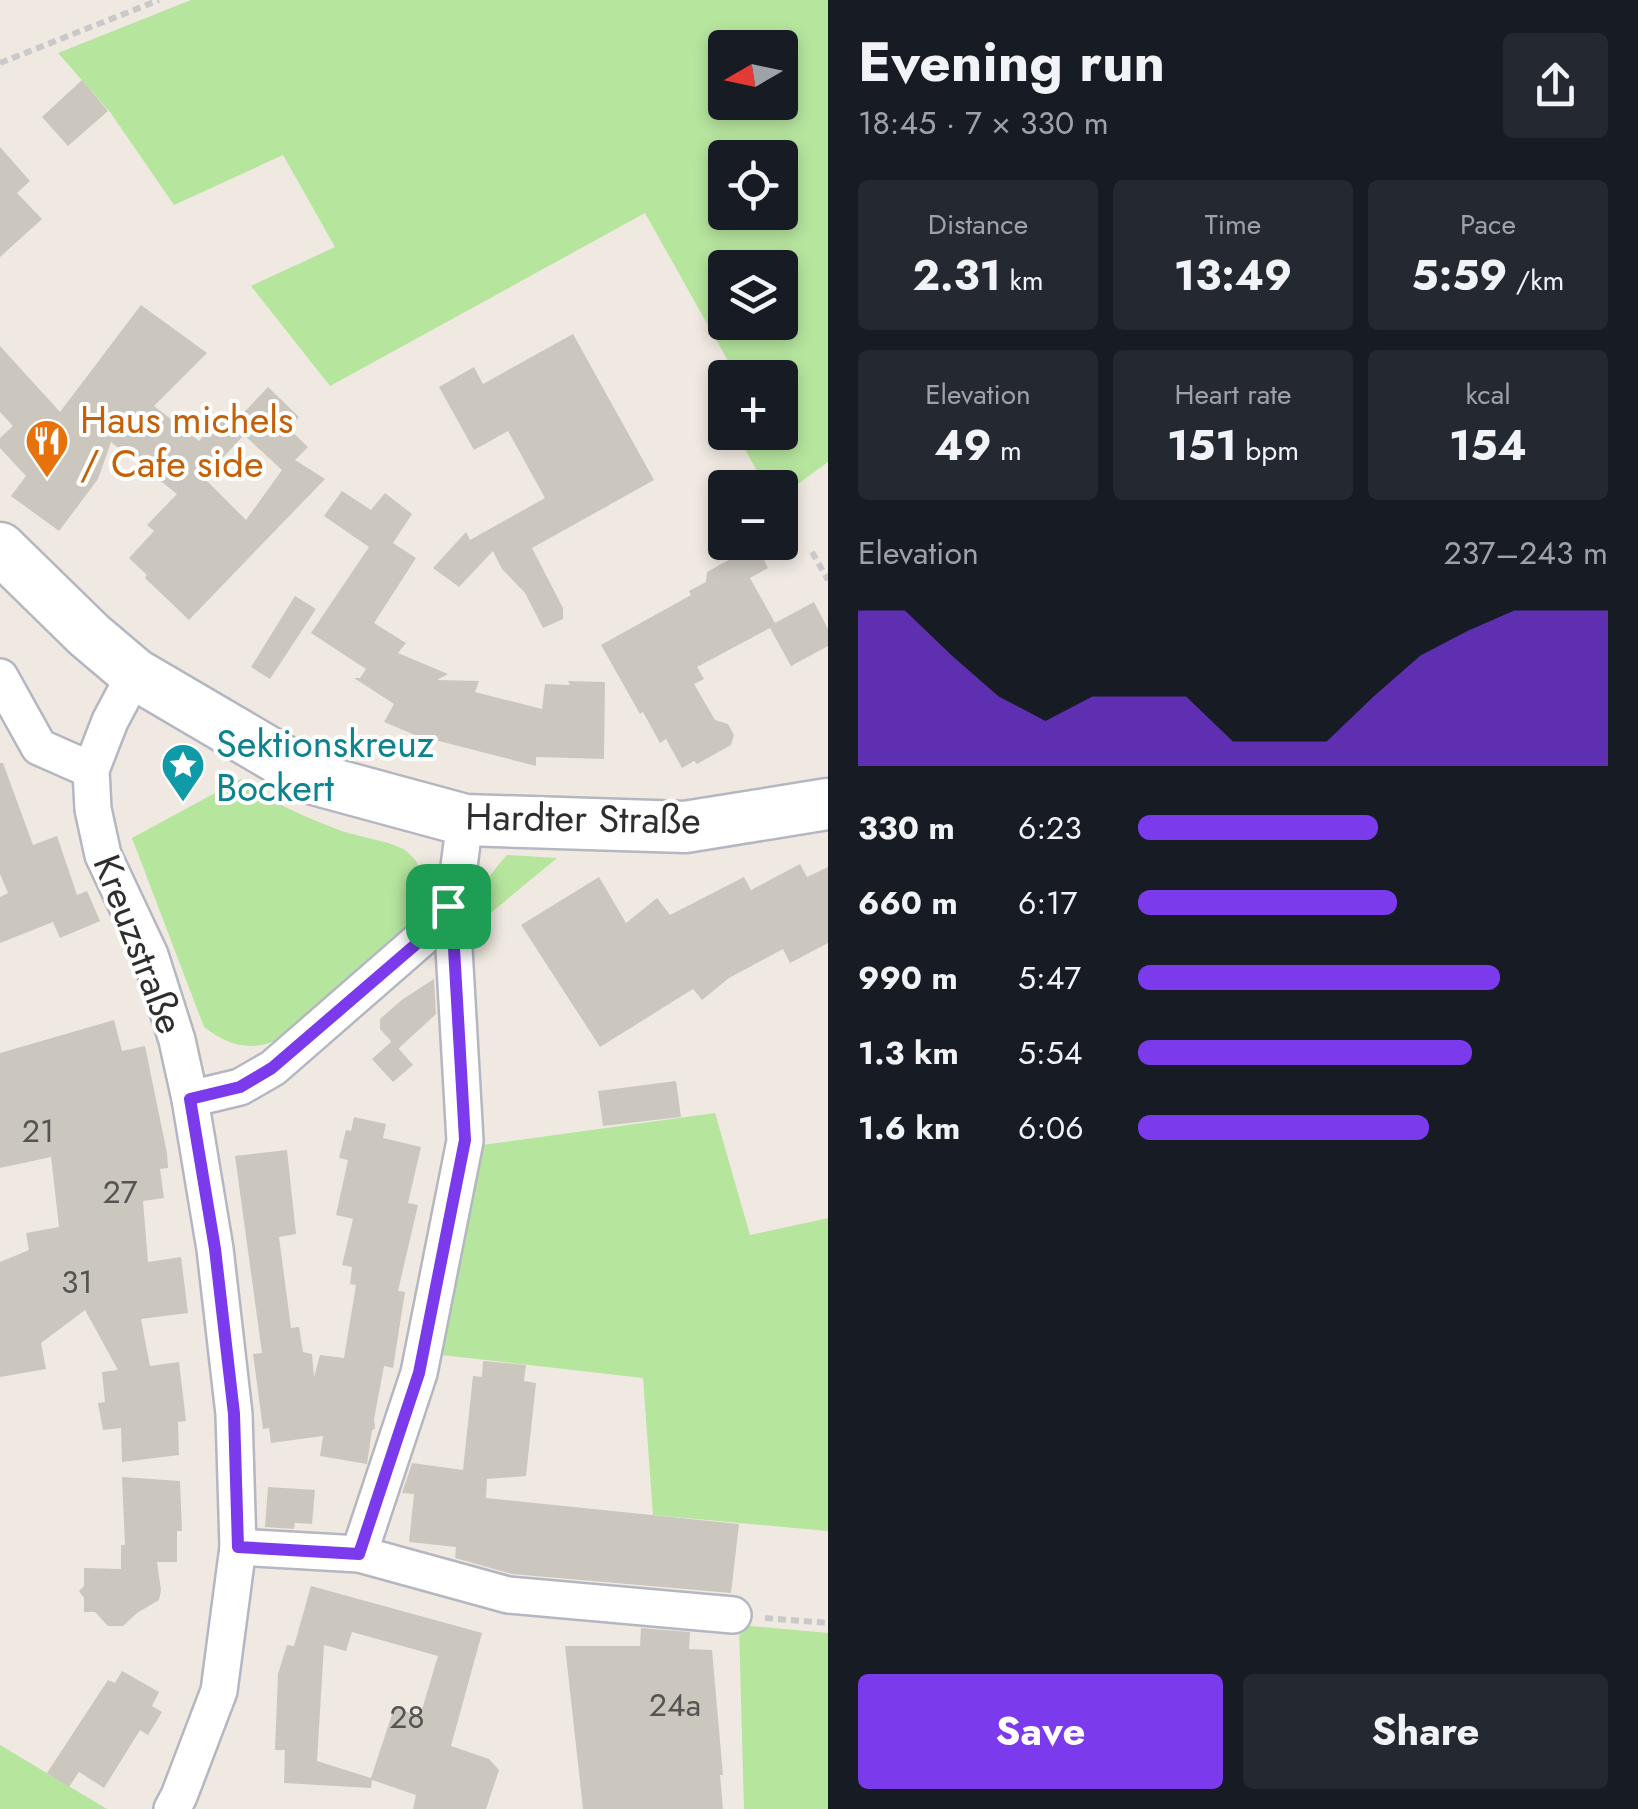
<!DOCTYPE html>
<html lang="en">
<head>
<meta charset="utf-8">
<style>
	body { margin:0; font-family:Jost,sans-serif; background:#242831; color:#f1f3f6; height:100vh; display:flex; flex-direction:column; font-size:38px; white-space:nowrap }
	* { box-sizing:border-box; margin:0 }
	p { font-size:32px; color:#9ea1a6 }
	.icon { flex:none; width:55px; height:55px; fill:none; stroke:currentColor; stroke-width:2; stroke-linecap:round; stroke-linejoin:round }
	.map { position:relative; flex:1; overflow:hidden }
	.side { display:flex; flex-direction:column; background:#171b24; width:810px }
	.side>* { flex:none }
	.needle { width:65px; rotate:261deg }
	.tools { position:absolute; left:708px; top:30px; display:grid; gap:20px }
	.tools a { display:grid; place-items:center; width:90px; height:90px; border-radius:10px; background:#171b24; box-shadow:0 5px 15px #0003; font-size:50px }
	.pin { position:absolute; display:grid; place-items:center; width:85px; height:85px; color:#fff; margin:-42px; border-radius:20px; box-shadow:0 5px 15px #0006 }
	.round { display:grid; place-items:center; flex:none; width:105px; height:105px; border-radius:10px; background:#242831 }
	.head { display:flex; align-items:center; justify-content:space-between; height:170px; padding:0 30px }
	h1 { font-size:55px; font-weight:700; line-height:75px }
	.figures { display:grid; grid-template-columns:repeat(3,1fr); gap:15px; height:170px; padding:10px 30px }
	.figures div { display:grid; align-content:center; border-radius:10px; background:#242831; text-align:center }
	.figures b { font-size:42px; font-weight:700 }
	.figures small { font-size:28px; font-weight:400 }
	.figures p { font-size:28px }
	.chart { height:280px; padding:20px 30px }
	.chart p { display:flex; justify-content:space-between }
	.chart svg { width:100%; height:180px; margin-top:10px; fill:#7c3aed; opacity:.7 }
	.action { display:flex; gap:20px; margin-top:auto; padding:20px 30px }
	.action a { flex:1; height:115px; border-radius:10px; background:#7c3aed; color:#fff; font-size:40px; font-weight:700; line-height:115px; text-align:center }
	.action a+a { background:#242831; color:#f1f3f6 }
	ul { padding:0 30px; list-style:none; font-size:32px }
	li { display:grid; grid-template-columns:160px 120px 1fr; align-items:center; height:75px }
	li i { height:25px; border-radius:12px; background:#7c3aed }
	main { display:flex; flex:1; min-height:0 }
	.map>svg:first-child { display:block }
</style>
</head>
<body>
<main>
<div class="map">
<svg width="828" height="1809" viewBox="0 0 828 1809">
	<rect width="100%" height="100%" fill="#efe9e1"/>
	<!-- green -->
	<g fill="#b6e59e" fill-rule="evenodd">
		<path d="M191,0H828V462L780,497V488L766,487L736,433L780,432V378H725V414L708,384L732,368L645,213L330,386L251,286L335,247L283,155L174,205L110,112L58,53ZM725,48H780V102H725ZM725,158H780V212H725ZM725,268H780V322H725Z"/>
		<path d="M241,779C269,802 305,817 339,830C355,836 395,842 406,851C434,872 421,905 404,928L280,1039C251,1052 229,1046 204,1027L132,838Z"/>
		<path d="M507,855L557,858L481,921C473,895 490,874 507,855Z"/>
		<path d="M715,1113L750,1235L828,1218V1531L653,1515L643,1378L433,1354L475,1146Z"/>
		<path d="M739,1625L828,1633V1809H744Z"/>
		<path d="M0,1745L107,1809H0Z"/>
	</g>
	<!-- building -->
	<g fill="#cbc7bf" fill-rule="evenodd">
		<path d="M82,80L108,111L68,146L42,117Z"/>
		<path d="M0,147L30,181L17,193L42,219L0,257Z"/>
		<path d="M141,305L207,353L154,406L199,441L222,416L232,425L268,387L299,417L288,428L308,447L295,460L325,479L189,620L145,578L147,575L129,558L154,531L147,525L177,494L111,442L98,479L59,531L11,496L26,476L0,448V438L13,426L0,412V346L60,412ZM244,435L282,470L246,520L204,478Z"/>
		<path d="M573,334L654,480L532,548L563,608V619L543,628L525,593L502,569L493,551L459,587L433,568L466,532L470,540L545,498L508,431L474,450L439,387L474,367L483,384Z"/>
		<path d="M342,491L371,510L385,493L412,514L393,543L416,558L374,623L406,643L398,653L448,674L437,680L479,681L475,692L542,709L545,684L570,685L568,681L605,682L604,759L536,757V766L435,740L434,743L384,722L394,704L354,678H360L366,669L311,633L369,547L324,516Z"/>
		<path d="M756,545L768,568L750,578L775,623L814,602L828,629V646L791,666L770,628L697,667L704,679L694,684L715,720L728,724L734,735L731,745L697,764L694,761L682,768L666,739L660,743L643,712L640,714L601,645L691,595L689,591L706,582L707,572Z"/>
		<path d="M295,596L316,609L270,679L251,667Z"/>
		<path d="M0,763H3L33,845L57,836L77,895L87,891L100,921L60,938L53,922L0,943V897L8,893L0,874Z"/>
		<path d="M800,864L807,877L828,867V943L790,963L783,949L729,978L702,1000L693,989L600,1047L521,925L599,877L626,923L657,898L670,915L744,877L751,890Z"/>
		<path d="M434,979L436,1014L398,1049L380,1029V1019L403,999Z"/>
		<path d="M114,1020L122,1051L145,1046L167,1153L168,1168L160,1169L164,1198L143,1201L148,1262L181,1257L188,1313L141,1319L150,1366L179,1362L186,1421L178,1422L179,1455L122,1462L121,1428L103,1430L98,1403L105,1402L102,1372L118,1370L85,1310L41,1343L46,1369L0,1377V1262L29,1250L26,1233L59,1227L51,1157L0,1168V1053Z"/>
		<path d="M392,1041L413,1065L393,1082L372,1059Z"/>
		<path d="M676,1081L681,1117L603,1126L598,1091Z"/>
		<path d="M354,1117L386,1124L383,1138L421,1147L408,1203L418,1205L398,1291L405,1292L393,1368L384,1366L374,1419L375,1429L372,1430L367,1464L320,1456L323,1436L271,1443L269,1428L263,1429L253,1354L262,1353L235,1156L287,1150L296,1234L279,1237L291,1328L299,1327L303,1352L312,1354L314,1377L320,1355L344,1358L356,1285L350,1284L352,1267L342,1265L353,1219L336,1215L348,1160L339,1158L346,1130L351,1131Z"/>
		<path d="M483,1361L526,1365L524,1381L536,1383L526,1476L487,1479L486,1498L739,1524L731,1593L512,1574L455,1558L456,1547L409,1542L414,1494L402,1493L412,1463L463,1470L473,1376L482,1377Z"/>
		<path d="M122,1477L180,1481L182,1531H177V1562H157L161,1590L159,1600L137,1613L123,1626H108L95,1612H84V1598L79,1591L84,1586V1568L121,1569V1545H125Z"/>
		<path d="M268,1487L315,1490L312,1524L295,1523L294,1529L265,1527Z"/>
		<path d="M311,1586L482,1633L451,1746L489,1759L499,1770L486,1809H413L416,1795L372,1780L371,1788L284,1783L285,1750H275L278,1674L287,1645L294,1646ZM352,1632L438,1656L420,1716L394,1708L371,1778L317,1761L324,1645L346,1651Z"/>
		<path d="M641,1628L690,1632L689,1649L712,1650L723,1775H720L723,1809H583L565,1646H640Z"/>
		<path d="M122,1671L159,1692L152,1706L162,1712L148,1735L140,1730L104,1788L79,1772L69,1787L47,1773L108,1680L115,1683Z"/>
	</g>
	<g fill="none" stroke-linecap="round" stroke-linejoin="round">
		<defs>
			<g id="minor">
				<path d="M135,674L110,721L91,770L93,809L103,855L150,955L177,1040L190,1099L215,1249L234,1414L238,1547L219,1691L179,1796L172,1809"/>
				<path d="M0,677L39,747L91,770"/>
				<path d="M190,1099L240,1087L273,1068L421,939L448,906L457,882L465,820"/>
				<path d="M238,1547L359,1554L508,1595L733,1615"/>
				<path d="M359,1554L419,1373L465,1141L453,931L448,906"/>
			</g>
			<path id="secondary" d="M0,548L89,635L135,674L314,779L465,820L685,827L828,804"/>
		</defs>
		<!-- minor casing -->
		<use href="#minor" stroke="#b4b7c1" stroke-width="40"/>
		<!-- secondary casing -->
		<use href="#secondary" stroke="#b4b7c1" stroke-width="55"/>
		<!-- path -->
		<g stroke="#c9c9c9" stroke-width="6" stroke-dasharray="8 5" stroke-linecap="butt">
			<path d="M0,63L159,0"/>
			<path d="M812,552L828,580"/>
			<path d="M765,1618L828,1623"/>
		</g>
		<!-- minor -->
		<use href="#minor" stroke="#fff" stroke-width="35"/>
		<!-- secondary -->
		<use href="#secondary" stroke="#fff" stroke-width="50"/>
	</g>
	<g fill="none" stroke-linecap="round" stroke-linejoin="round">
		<defs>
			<path id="route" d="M448,906L453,931L465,1140L419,1373L359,1554L238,1547L234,1414L215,1249L190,1099L240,1087L272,1068L422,939Z"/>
		</defs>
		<!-- route casing -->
		<use href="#route" stroke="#fff" stroke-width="20"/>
		<!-- route -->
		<use href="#route" stroke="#7c3aed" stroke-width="12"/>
	</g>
	<!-- icons -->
	<defs>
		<symbol id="restaurant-pin" viewBox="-11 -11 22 30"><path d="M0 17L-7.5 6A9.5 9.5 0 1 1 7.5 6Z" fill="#e8710a" stroke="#fff"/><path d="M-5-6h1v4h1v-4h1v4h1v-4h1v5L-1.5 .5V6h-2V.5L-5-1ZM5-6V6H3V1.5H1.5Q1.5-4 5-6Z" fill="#fff"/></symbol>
		<symbol id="sight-pin" viewBox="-11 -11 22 30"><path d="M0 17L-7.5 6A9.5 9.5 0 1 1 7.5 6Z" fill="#0f9aa8" stroke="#fff"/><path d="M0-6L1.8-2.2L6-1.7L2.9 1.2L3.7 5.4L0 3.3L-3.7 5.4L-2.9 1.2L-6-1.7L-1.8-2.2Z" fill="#fff"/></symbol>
	</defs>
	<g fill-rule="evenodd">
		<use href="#restaurant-pin" x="22" y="416" width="50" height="68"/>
		<use href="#sight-pin" x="158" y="740" width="50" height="68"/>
	</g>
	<g text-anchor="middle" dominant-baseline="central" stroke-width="8" stroke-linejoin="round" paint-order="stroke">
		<!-- number labels -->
		<g font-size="32" fill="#555452">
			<text x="38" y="1131">21</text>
			<text x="120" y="1192">27</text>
			<text x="77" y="1282">31</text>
			<text x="675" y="1705">24a</text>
			<text x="407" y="1717">28</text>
		</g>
		<!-- food labels -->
		<g font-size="38" fill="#c56008" stroke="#fff" text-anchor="start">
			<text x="80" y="419">Haus michels<tspan x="80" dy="44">/ Cafe side</tspan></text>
		</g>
		<!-- culture labels -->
		<g font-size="38" fill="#0d838f" stroke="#fff" text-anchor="start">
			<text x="216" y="743">Sektionskreuz<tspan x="216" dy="44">Bockert</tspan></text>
		</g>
		<!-- street labels -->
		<g font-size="38" fill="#2e2e2e" stroke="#fff">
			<text transform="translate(583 818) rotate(1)">Hardter Straße</text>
			<text transform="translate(139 944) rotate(69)">Kreuzstraße</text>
		</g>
	</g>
</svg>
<div class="tools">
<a><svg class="needle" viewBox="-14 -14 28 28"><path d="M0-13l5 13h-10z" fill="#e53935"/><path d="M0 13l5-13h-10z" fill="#9ea1a6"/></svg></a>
<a><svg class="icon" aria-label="locate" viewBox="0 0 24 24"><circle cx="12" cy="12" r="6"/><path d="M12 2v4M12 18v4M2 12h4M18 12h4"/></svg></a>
<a><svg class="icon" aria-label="layers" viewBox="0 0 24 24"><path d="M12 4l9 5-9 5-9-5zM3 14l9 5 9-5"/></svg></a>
<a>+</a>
<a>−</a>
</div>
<div class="pin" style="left:448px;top:906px;background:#1e9e55"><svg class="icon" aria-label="arrive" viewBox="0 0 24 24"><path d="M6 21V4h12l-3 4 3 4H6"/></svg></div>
</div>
<section class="side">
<div class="head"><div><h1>Evening run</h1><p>18:45 · 7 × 330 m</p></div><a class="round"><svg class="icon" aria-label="share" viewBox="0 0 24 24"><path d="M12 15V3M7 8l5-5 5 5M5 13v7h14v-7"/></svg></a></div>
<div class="figures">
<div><p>Distance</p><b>2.31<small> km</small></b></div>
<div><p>Time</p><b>13:49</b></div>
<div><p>Pace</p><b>5:59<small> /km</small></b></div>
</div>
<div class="figures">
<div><p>Elevation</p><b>49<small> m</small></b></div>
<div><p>Heart rate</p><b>151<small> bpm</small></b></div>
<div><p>kcal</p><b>154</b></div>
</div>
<div class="chart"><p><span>Elevation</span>237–243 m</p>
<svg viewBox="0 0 160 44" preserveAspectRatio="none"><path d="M0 44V6L10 6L20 17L30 27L40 33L50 27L60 27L70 27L80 38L90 38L100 38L110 27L120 17L130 11L140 6L150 6L160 6V44z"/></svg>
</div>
<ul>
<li><b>330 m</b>6:23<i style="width:51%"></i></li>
<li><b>660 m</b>6:17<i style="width:55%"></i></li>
<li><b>990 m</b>5:47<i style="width:77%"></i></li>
<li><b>1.3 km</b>5:54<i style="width:71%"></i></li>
<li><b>1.6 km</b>6:06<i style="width:62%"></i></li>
</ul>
<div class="action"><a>Save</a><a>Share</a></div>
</section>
</main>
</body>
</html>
